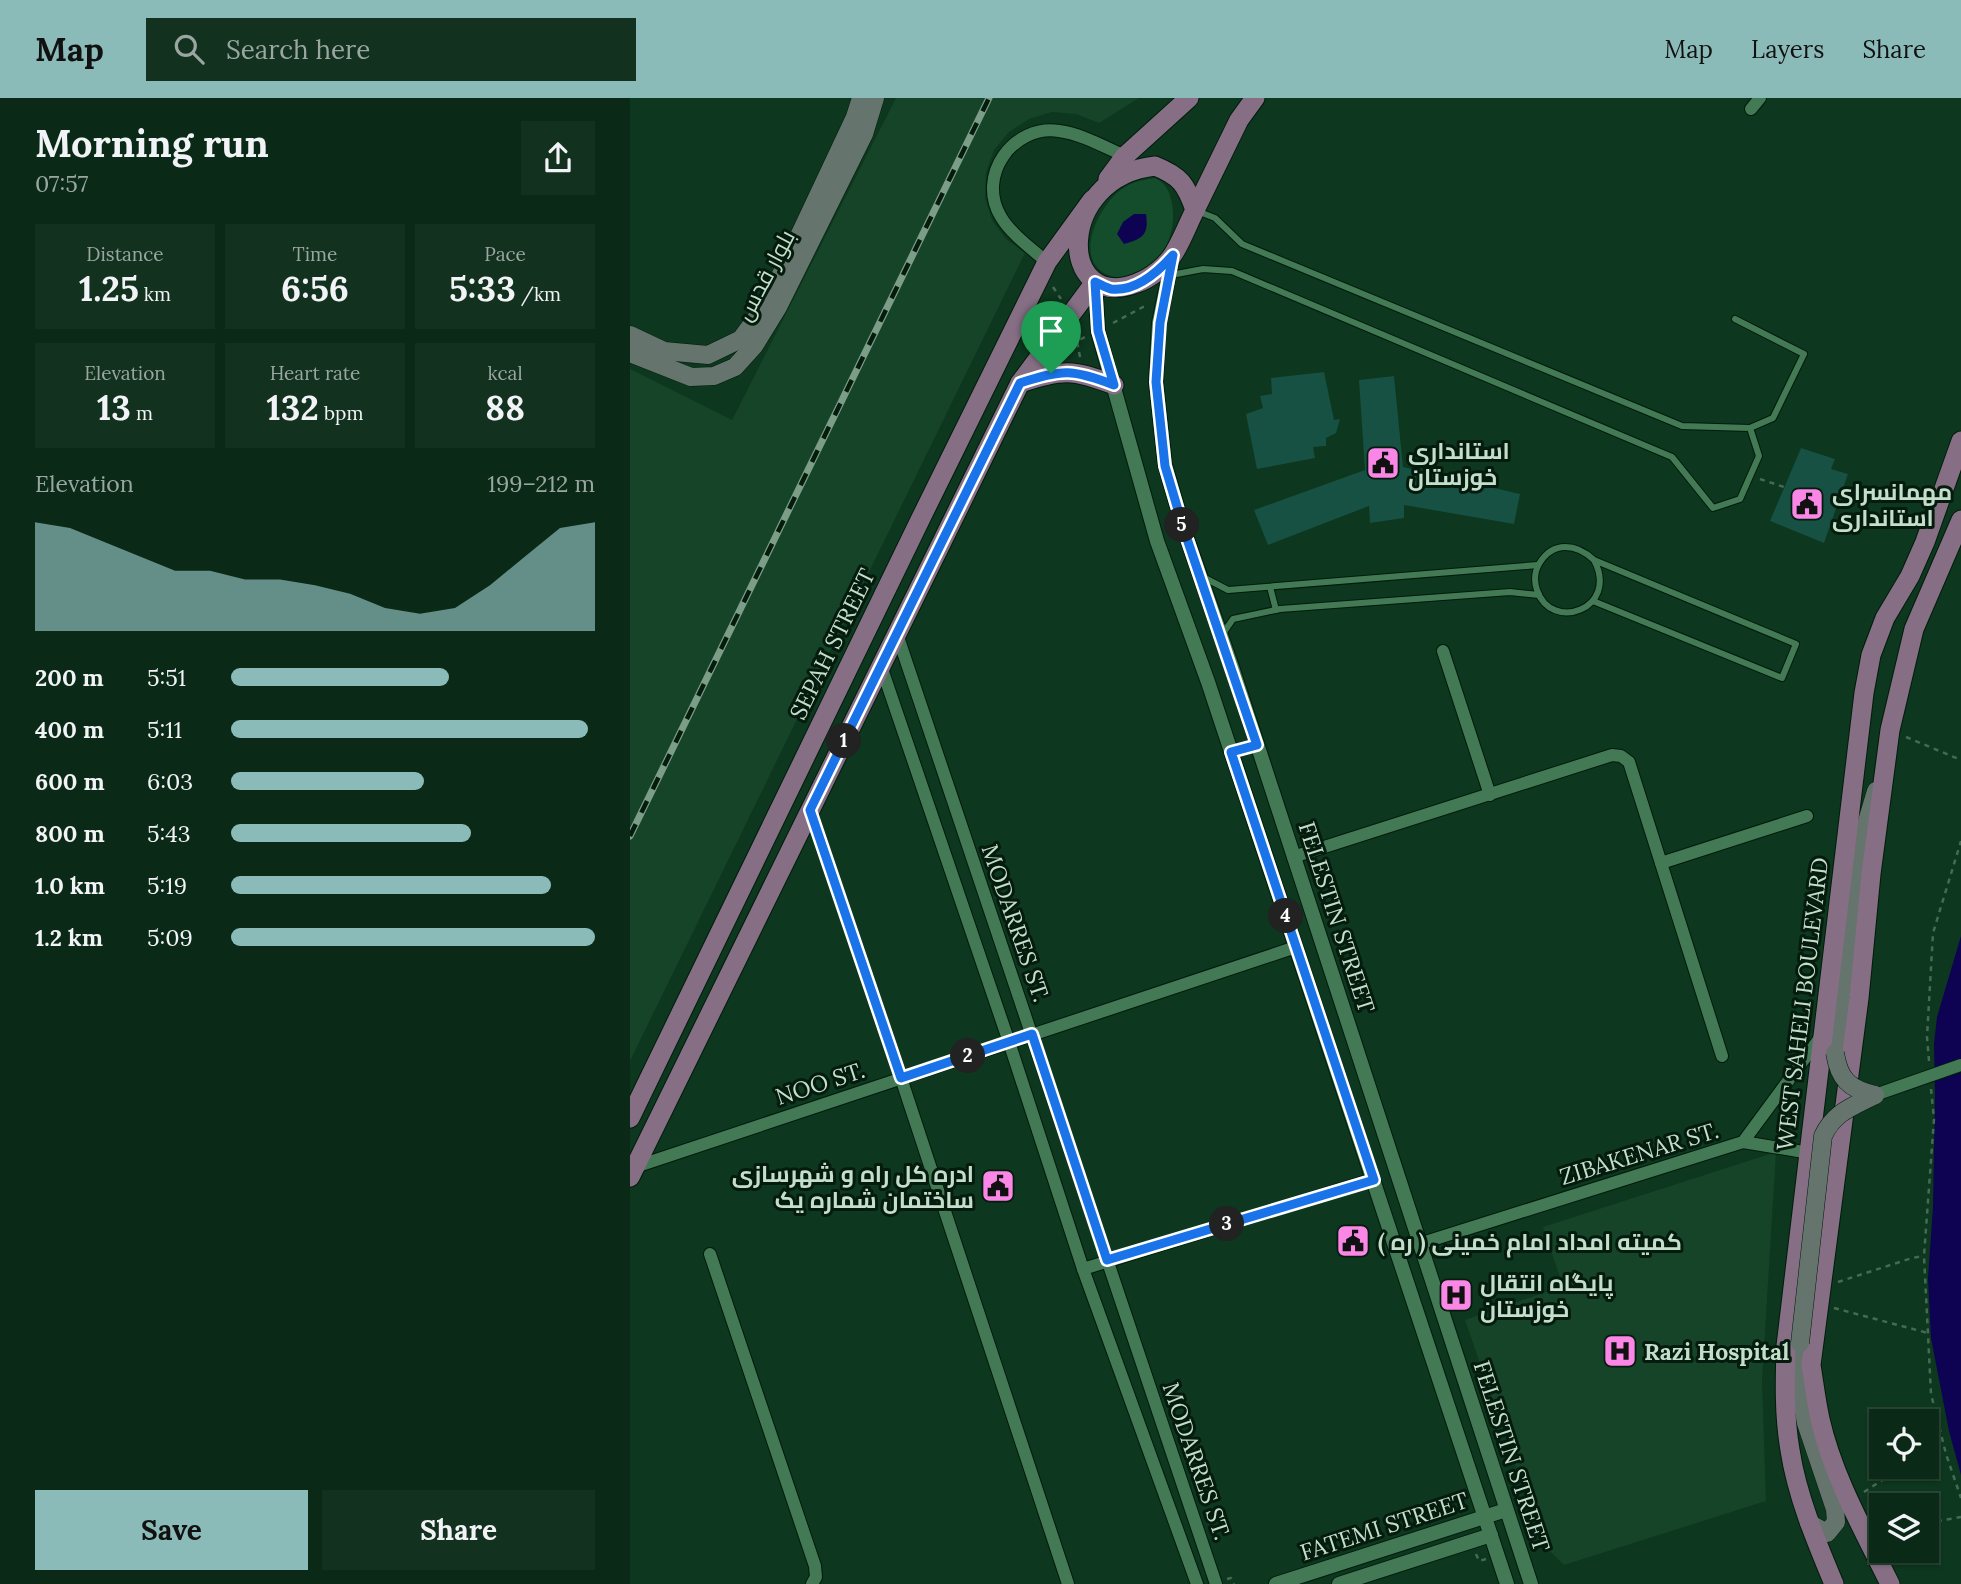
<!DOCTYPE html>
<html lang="en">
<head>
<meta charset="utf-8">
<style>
	body { margin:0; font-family:Lora,Cairo,serif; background:#13311f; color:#f1f3f6; height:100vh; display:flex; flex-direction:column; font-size:26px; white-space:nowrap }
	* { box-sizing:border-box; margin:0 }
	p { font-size:23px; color:#99a6a1 }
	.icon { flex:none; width:38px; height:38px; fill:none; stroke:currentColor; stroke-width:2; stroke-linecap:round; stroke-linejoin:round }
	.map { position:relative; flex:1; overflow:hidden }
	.drawer { display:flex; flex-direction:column; background:#0a2916; width:630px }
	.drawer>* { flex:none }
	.buttons { position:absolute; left:1239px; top:1311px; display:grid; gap:14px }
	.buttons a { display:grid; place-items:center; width:70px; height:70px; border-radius:0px; background:#0a2916; box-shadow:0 2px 5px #0004,0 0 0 2px #2a4535; font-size:35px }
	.pin { position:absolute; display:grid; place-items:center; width:60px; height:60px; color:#fff; margin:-72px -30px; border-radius:50% 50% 50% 0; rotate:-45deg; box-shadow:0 0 7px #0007 }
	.pin .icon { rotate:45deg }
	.km { position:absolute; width:35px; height:35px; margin:-18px; border-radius:50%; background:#222; color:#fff; font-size:19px; line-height:35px; text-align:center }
	.round { display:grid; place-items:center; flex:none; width:74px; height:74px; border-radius:0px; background:#13311f }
	.head { display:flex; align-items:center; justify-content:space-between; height:119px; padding:0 35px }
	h1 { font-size:38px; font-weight:700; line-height:52px }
	.stats { display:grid; grid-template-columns:repeat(3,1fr); gap:10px; height:119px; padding:7px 35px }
	.stats div { display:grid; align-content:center; border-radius:0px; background:#13311f; text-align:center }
	.stats b { font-size:35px; font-weight:700 }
	.stats small { font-size:19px; font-weight:400 }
	.stats p { font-size:19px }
	.chart { height:196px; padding:14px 35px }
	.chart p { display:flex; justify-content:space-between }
	.chart svg { width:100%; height:126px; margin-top:7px; fill:#8bbbb9; opacity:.7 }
	.cta { display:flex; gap:14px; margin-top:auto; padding:14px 35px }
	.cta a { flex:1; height:80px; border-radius:0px; background:#8bbbb9; color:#111; font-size:28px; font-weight:700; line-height:80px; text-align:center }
	.cta a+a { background:#13311f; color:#f1f3f6 }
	ul { padding:0 35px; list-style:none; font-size:23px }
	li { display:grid; grid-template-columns:112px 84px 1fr; align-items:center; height:52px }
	li i { height:18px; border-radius:9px; background:#8bbbb9 }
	header { display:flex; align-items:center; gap:42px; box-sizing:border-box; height:98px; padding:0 35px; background:#8bbbb9; color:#111 }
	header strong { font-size:33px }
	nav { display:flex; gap:38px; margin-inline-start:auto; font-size:24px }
	.search { width:490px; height:63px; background:#13311f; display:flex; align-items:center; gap:18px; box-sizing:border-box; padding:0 24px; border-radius:0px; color:#99a6a1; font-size:26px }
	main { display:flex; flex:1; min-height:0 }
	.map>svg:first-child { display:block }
</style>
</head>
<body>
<header>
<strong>Map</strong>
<div class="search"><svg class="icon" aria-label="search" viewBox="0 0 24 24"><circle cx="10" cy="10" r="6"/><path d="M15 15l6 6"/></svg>Search here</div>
<nav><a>Map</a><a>Layers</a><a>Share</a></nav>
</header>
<main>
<section class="drawer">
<div class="head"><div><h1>Morning run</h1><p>07:57</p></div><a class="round"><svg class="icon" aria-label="share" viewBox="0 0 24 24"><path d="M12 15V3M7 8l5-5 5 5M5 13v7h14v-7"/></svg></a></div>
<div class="stats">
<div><p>Distance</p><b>1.25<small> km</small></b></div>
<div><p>Time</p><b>6:56</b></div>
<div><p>Pace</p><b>5:33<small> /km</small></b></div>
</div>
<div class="stats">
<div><p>Elevation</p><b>13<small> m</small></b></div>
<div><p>Heart rate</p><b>132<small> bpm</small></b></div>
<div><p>kcal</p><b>88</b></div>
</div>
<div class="chart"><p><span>Elevation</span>199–212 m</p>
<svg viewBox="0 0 160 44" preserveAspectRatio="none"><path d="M0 44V6L10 8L20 13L30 18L40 23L50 23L60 26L70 26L80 28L90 31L100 36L110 38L120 36L130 28L140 18L150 8L160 6V44z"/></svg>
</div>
<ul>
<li><b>200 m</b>5:51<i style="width:60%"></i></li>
<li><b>400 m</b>5:11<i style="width:98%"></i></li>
<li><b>600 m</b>6:03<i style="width:53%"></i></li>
<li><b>800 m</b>5:43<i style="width:66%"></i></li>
<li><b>1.0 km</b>5:19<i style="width:88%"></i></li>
<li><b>1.2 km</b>5:09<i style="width:100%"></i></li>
</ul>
<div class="cta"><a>Save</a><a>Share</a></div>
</section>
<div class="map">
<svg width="1331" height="1486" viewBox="0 0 1331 1486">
	<rect width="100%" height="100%" fill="#0d371e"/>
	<!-- built -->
	<g fill="#154428">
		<path d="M266,0H509L469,25L446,16L422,14L399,21L379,34L364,52L356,75L355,99L362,122L376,141L395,155L0,963V271L102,322Z"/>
		<path d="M1146,1054L1132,1283L1136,1403L934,1467L912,1445L835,1222L933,1188L913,1129Z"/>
	</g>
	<!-- green -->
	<path fill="#134d2c" d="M525,80C537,86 539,93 542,105C545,121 542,138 534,152C521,173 485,192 466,168C449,146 474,101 495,89C504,83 514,82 525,80Z"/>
	<!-- water -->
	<g fill="#0e0252">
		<path d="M504,116H516C519,136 513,141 494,146L487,136L493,124Z"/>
		<path d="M1331,838V1377L1319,1333L1301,1240L1298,1180L1303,1109L1305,996L1304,946L1307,919Z"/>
	</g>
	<!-- building -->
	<g fill="#165143">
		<path d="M694,274L704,322L710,321L706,335L696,340V348L683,349L685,360L627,371L616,316L633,310L630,298L642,296L641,280Z"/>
		<path d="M764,278L773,369L890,396L884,426L774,407V420L740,425L739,408L638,447L624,412L735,372L729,282Z"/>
		<path d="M1171,350L1205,361L1201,371L1218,376L1194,445L1140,423Z"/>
	</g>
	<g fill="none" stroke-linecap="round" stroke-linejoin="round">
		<defs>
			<g id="service">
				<path d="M541,177L573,171L602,173L1042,359L1083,410L1110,401L1129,358L1120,330L1052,328L612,146L585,120L567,113"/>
				<path d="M1105,221L1174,256L1143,320L1120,330"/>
				<path d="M575,480L598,492L908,467"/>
				<path d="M640,489L646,512"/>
				<path d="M963,503L1152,580L1166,546L964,462C947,446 923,442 909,466C905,473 904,483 907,492C921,535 990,511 964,462"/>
				<path d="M592,537L603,521L650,511L880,494L909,497"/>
			</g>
			<g id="minor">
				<path d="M1121,11L1130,0"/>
				<path d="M417,164C402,151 381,136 371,119C346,78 383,26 429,33C452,36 474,49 495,58"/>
				<path d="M267,536L586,1486"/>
				<path d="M813,553L860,697"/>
				<path d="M251,568L379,944L453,1171L567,1486"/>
				<path d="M180,712L271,980L438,1486"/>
				<path d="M663,759L982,657L991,658L999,664L1092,958"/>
				<path d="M1031,765L1177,718"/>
				<path d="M1113,1044L1180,1055"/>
				<path d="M5,1069L666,849"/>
				<path d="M789,1146L1113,1044L1192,937"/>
				<path d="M80,1156L185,1468L186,1479L182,1486"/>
				<path d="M453,1171L744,1081"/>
			</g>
			<g id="tertiary">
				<path d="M543,158L529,225L526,284L535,367L554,432L602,569L901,1486"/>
				<path d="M465,184L468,233L527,443L578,584L877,1486"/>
				<path d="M646,1486L876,1412"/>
				<path d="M709,1486L861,1437"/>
			</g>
			<g id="secondary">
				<path d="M0,237L34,253L78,257L111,241L138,204L225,19L231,0"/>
				<path d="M0,255L61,279L84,278L105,269L124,248L148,209L234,36L245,0"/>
				<path d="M1205,955L1227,757L1246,693"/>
				<path d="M1170,1245L1169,1285L1176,1325L1205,1411L1206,1424L1197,1435L1179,1425"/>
			</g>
			<g id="primary">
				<path d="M525,68C550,78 556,86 565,112C558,126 552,142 544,155C536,168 521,180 507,185C427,216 425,79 525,68Z"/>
				<path d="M478,81L495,58L559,0"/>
				<path d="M565,112L609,22L625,0"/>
				<path d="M390,285C432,271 443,271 484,287"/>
				<path d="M0,1020L290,422L417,164L462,102"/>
				<path d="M0,1079L390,285L465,184"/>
				<path d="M1204,1486C1186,1443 1167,1398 1160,1352C1154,1317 1155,1283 1156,1248L1234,595L1241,557L1255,520L1280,478L1295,444L1331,343"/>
				<path d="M1260,1486C1234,1433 1203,1379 1190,1321C1186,1303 1184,1285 1181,1267L1229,900L1241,776L1260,632L1284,531L1331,422"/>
			</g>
		</defs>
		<!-- service casing -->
		<use href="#service" stroke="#011c0b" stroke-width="8"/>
		<!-- minor casing -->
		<use href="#minor" stroke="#011c0b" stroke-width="14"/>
		<!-- tertiary casing -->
		<use href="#tertiary" stroke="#011c0b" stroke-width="16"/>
		<!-- secondary casing -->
		<use href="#secondary" stroke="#011c0b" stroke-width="19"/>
		<!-- primary casing -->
		<use href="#primary" stroke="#011c0b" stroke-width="21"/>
		<!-- path -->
		<g stroke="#466b54" stroke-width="2.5" stroke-dasharray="5 5" stroke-linecap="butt">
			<path d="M423,189L431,201"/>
			<path d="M483,225L513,209L517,208"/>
			<path d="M450,259L447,243L455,239"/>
			<path d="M1130,381L1154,389"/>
			<path d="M1276,639L1331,662"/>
			<path d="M1299,963L1297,939L1303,835L1331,743"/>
			<path d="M1301,991L1304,1021L1294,1158L1301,1296L1316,1356L1331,1400"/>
			<path d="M1208,1184L1282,1160L1294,1158"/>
			<path d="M1204,1210L1298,1235"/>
			<path d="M1297,1354L1313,1344"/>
			<path d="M1234,1394L1274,1368"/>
			<path d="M1297,1425L1331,1419"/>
			<path d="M846,1456L849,1463L856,1461"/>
			<path d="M597,1481L601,1480L604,1486"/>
		</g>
		<!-- service -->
		<use href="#service" stroke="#447956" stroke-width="6"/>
		<!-- minor -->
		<use href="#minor" stroke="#447956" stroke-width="12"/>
		<!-- tertiary -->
		<use href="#tertiary" stroke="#447956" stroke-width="14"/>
		<!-- secondary -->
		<use href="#secondary" stroke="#65746d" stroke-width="18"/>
		<!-- primary -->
		<use href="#primary" stroke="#866f85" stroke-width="19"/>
		<defs>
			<path id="rail" d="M0,738L359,0"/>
		</defs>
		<!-- rail casing -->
		<use href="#rail" stroke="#7c9d87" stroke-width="7"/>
		<!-- rail -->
		<use href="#rail" stroke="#051b0d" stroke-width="4.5" stroke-dasharray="13" stroke-linecap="butt"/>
		<defs>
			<path id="minor-bridge" d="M1245,997L1331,967"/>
			<g id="secondary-bridge">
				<path d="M1205,955C1209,981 1219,991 1245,997"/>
				<path d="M1170,1245L1193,1038C1204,1014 1222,1009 1245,997"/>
			</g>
		</defs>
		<!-- minor-bridge casing -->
		<use href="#minor-bridge" stroke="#011c0b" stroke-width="14" stroke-linecap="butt"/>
		<!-- secondary-bridge casing -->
		<use href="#secondary-bridge" stroke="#011c0b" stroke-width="19" stroke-linecap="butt"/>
		<!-- minor-bridge -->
		<use href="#minor-bridge" stroke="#447956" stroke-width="12"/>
		<!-- secondary-bridge -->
		<use href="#secondary-bridge" stroke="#65746d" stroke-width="18"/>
	</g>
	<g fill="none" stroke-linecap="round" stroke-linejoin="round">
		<defs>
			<path id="route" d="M543,157L530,225L526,284L535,368L554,432L627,647L601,654L744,1082L477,1162L402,936L271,980L180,712L390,285C432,271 443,271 484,287L468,233L465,184C470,186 476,190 481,191C506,194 528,174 543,157Z"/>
		</defs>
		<!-- route casing -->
		<use href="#route" stroke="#fff" stroke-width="14"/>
		<!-- route -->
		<use href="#route" stroke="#1a73e8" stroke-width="9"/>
	</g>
	<!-- icons -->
	<defs>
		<symbol id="civic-square" viewBox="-11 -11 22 22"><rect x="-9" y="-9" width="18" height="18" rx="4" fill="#fa87e6" stroke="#051b0d"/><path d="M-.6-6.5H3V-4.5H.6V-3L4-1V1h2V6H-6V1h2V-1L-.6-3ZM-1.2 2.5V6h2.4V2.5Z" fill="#111"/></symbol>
		<symbol id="hospital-square" viewBox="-11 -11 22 22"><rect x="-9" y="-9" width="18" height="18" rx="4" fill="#fa87e6" stroke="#051b0d"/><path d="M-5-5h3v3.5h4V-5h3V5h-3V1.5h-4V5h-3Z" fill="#111"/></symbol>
	</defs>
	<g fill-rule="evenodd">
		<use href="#civic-square" x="734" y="346" width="38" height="38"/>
		<use href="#civic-square" x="1158" y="387" width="38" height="38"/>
		<use href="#civic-square" x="349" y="1069" width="38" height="38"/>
		<use href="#civic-square" x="704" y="1124" width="38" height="38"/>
		<use href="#hospital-square" x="807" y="1178" width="38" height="38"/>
		<use href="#hospital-square" x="971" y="1234" width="38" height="38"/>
	</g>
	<g text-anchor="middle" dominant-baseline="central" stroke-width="6" stroke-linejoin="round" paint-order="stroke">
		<!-- street labels -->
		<g font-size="23" fill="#c3deca" stroke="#051b0d">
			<text transform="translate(135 177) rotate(-62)">بلوار قدس</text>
			<text transform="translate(202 546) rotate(-64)">SEPAH STREET</text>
			<text transform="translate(707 819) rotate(72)">FELESTIN STREET</text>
			<text transform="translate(386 825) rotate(71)">MODARRES ST.</text>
			<text transform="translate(1172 906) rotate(-83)">WEST SAHELI BOULEVARD</text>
			<text transform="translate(190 985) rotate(-18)">NOO ST.</text>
			<text transform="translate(1009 1055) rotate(-17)">ZIBAKENAR ST.</text>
			<text transform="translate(882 1358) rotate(72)">FELESTIN STREET</text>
			<text transform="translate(567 1363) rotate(71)">MODARRES ST.</text>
			<text transform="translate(754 1428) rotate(-18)">FATEMI STREET</text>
		</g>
		<!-- poi labels -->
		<g font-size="23" font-weight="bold" fill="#c3deca" stroke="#051b0d" text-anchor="start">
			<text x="778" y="352">استانداری<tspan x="778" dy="26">خوزستان</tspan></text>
			<text x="1202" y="393">مهمانسرای<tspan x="1202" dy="26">استانداری</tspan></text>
			<text x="344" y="1075" text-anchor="end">ادره کل راه و شهرسازی<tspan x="344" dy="26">ساختمان شماره یک</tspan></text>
			<text x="748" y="1143">کمیته امداد امام خمینی ( ره )</text>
			<text x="850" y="1184">پایگاه انتقال<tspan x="850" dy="26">خوزستان</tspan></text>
			<text x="1014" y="1253">Razi Hospital</text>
		</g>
	</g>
</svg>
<div class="buttons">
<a><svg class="icon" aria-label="locate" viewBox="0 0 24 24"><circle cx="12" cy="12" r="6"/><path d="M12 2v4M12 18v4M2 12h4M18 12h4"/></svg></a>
<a><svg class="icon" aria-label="layers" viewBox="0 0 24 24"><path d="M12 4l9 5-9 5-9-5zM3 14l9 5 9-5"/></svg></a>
</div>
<div class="pin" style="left:421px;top:275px;background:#1e9e55"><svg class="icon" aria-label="arrive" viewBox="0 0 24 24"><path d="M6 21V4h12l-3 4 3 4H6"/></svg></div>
<b class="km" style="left:214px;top:643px">1</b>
<b class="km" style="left:338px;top:958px">2</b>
<b class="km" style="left:597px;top:1126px">3</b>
<b class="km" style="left:656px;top:818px">4</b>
<b class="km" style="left:552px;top:427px">5</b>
</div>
</main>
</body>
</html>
